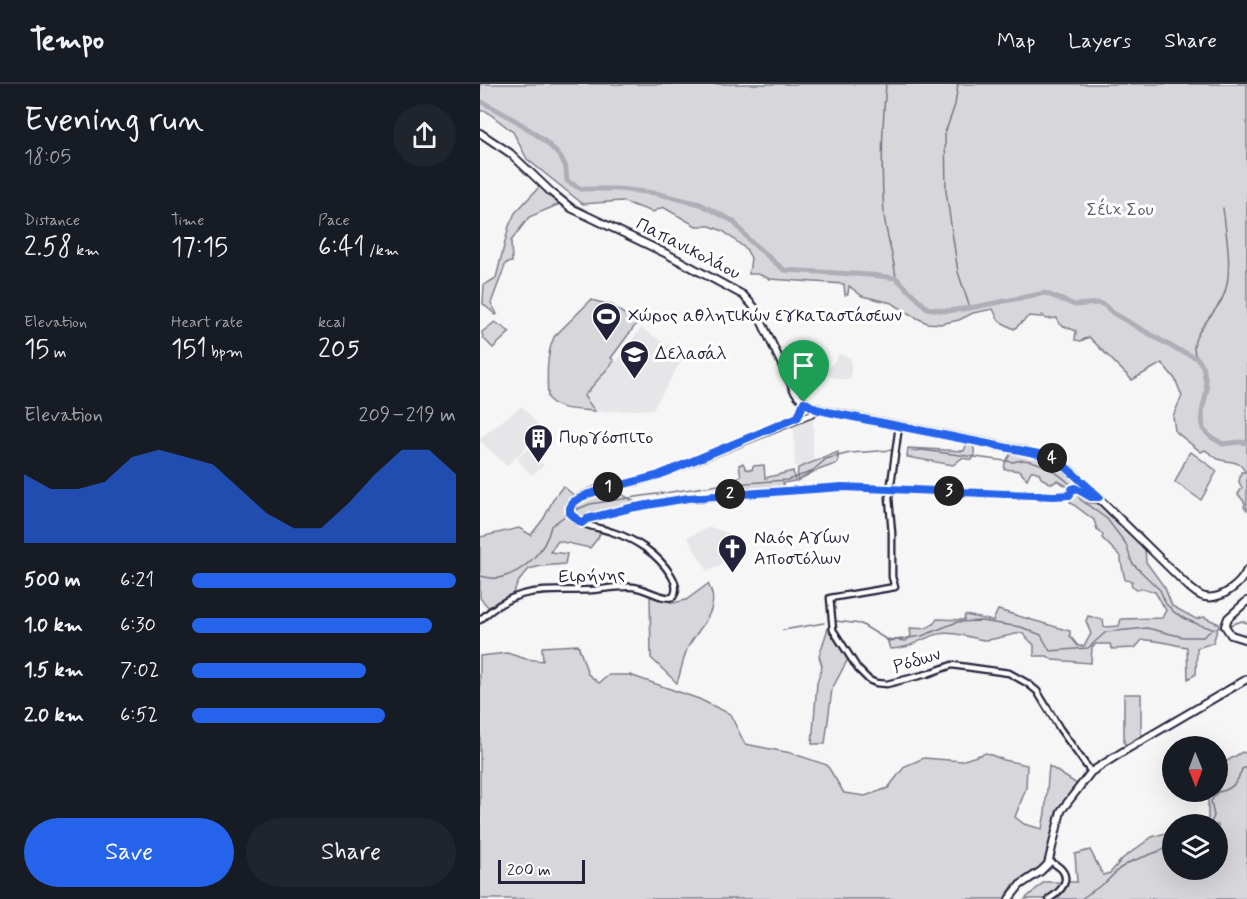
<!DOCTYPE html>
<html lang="en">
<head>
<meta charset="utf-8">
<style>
	body { margin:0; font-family:Mynerve,sans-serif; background:#20242c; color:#f1f3f6; height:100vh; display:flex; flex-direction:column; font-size:22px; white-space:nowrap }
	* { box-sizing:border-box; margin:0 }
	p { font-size:20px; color:#9ea1a6 }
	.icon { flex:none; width:33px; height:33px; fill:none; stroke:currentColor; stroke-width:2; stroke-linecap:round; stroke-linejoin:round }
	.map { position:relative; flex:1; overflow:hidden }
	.sheet { display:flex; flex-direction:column; background:#171b24; width:480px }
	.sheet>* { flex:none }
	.needle { width:39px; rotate:179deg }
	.tools { position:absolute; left:682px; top:652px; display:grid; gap:12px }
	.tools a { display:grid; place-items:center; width:66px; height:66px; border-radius:50%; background:#171b24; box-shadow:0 6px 24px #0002; font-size:30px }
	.scale { position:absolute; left:18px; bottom:15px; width:87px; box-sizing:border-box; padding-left:6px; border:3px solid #22223b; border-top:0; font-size:16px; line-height:21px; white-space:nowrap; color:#22223b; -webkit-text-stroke:4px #fff; paint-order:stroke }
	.pin { position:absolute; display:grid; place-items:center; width:51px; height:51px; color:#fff; margin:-62px -26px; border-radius:50% 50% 50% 0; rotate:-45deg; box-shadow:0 0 6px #0007 }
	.pin .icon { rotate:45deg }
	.km { position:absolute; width:30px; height:30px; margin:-15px; border-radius:50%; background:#222; color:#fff; font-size:16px; line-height:30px; text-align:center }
	.round { display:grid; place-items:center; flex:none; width:63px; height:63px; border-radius:32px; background:#20242c }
	.overview { display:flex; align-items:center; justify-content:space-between; height:102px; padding:0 24px }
	h1 { font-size:33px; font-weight:600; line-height:45px }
	.figures { display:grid; grid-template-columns:repeat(3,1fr); gap:9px; height:102px; padding:6px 24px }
	.figures div { display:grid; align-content:center }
	.figures b { font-size:26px; font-weight:600 }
	.figures small { font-size:16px; font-weight:400 }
	.figures p { font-size:16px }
	.chart { height:168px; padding:12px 24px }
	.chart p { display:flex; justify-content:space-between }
	.chart svg { width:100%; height:108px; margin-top:6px; fill:#2563eb; opacity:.7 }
	.cta { display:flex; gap:12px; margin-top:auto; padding:12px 24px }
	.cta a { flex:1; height:69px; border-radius:36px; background:#2563eb; color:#fff; font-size:24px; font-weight:600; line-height:69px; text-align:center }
	.cta a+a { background:#20242c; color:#f1f3f6 }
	ul { padding:0 24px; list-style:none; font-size:20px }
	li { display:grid; grid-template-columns:96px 72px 1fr; align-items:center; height:45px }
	li i { height:15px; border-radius:8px; background:#2563eb }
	header { display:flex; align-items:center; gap:36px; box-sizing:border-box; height:84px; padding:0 30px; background:#171b24; border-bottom:2px solid #363941 }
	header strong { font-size:28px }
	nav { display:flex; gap:33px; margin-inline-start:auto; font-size:21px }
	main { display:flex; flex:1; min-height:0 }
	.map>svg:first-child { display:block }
</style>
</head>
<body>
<header>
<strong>Tempo</strong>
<nav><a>Map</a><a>Layers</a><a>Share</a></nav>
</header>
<main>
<section class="sheet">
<div class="overview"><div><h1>Evening run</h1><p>18:05</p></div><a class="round"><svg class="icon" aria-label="share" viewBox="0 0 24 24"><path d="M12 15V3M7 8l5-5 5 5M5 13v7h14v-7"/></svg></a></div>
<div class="figures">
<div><p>Distance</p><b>2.58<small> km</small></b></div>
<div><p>Time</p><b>17:15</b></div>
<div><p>Pace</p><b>6:41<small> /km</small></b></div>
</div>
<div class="figures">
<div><p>Elevation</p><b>15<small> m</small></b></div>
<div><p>Heart rate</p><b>151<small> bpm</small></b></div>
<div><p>kcal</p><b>205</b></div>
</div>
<div class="chart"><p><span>Elevation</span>209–219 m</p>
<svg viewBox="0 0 160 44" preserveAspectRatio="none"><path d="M0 44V16L10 22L20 22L30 19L40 9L50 6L60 9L70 12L80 22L90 32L100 38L110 38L120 28L130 16L140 6L150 6L160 16V44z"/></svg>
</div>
<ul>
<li><b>500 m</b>6:21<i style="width:100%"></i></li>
<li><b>1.0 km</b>6:30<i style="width:91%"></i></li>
<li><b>1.5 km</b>7:02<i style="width:66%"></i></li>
<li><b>2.0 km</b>6:52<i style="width:73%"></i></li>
</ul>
<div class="cta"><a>Save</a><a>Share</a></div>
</section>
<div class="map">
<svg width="767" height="815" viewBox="0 0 767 815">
	<rect width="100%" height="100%" fill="#f6f6f7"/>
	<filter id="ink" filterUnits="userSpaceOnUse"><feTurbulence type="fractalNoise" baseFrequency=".0167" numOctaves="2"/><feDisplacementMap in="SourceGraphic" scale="12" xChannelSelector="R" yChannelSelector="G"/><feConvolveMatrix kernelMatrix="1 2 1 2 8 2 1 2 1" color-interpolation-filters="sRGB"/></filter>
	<g filter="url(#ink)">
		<!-- built -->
		<g fill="#e6e6e9">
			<path d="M161,244L204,272L173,325L118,328L105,311L134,277L136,278Z"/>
			<path d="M359,270L371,274V295H358L347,291V288Z"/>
			<path d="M42,322L63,347L27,382L0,357V354Z"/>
			<path d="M333,336V377L315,383L314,344L323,338Z"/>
			<path d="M52,361L58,367L55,370L64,382L51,391L37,375Z"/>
			<path d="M230,443L248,449L251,456L242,461L249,475L228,488L207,453Z"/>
		</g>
		<!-- green -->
		<g fill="#d7d7db" stroke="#7c7c8b" stroke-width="1.5">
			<path d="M0,0H767V426L764,423L765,419L758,410L762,404L759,398L761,388H765C760,375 748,379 738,375C733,372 730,369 725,366L721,368L695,347L693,332L702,312L695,295L682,279L652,296L609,253L601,257L595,256L596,247L579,240L577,234L566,235L562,231L561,233L549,232L534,245L519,237L513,225L493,229L479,236L460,240L447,239L433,232L412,219L382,212L369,202L368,210L365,211L364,200L290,195L278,190H269L271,174L266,165L243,147L230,142H216L183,123L173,128L141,117L103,120L47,75L33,48L6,27H0Z"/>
			<path d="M61,101L82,119L49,133L31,157L32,178L26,179L11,219L17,230L16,231L3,220L4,201L16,194L29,142L35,129Z"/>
			<path d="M111,216L131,221L157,239L131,274L134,277L104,312L115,327C101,325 75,328 68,313C67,293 66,271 74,253Z"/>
			<path d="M15,238L30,248L13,264L3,254L2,248Z"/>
			<path d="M487,359L493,360L495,371L492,376L482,374L473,381L427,373L428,364L484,367Z"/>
			<path d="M358,368V379L333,388L317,397L318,384Z"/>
			<path d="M711,368L737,387L721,416L695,398L709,369Z"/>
			<path d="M531,369C561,371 582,384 603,404L600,409L607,416V419H615L623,422L665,464L666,478L685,504L692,522L716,535L724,533L739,540L733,559L717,564L716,590L708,595L707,563C692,561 677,555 662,556L655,564L632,565L630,560H616L612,563L611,579L573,576L567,572H554V561L542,549C532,550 513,556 505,556C490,554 474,547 459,550C440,554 432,565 410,565L407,555L426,557L431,552L430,544C441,545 451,546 457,535L484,536L485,531L513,537L518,526L590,547V552L598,562H604L611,550L606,537L608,532L623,536L624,543L639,542L641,535L682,534L686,526L675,508L662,504L658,506L651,501L652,497L645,496C644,489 641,482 641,473L622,454L623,451L617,445L614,436L590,418L593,406L577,396L574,399H570L561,394L559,389L554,387H551L547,395L542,390L541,387L524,385L525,379Z"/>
			<path d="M263,379L266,385L272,386L273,382L284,381L285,394L313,387L315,397L303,399L305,406L259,407L255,395L261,392L259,381Z"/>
			<path d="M83,402L96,413L87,424C88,440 108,442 121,446L118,454L110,464L78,457L70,468L87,470L85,480L61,482L49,485L39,497L32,511L10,525L0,514V453L39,444L51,451L64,434L74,414Z"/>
			<path d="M138,403L143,411L158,420L102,434L96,433L92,429L93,421L103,414Z"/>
			<path d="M228,500C243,524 219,543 208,563C203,574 201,588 197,599L171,574L170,510L193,519L206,516Z"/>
			<path d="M349,541L369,573L352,605L345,660H332L337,599L342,582L339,572Z"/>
			<path d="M98,561L108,590L119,599L129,591H150L219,615L250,630L265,660L311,669L347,681L364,709L385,712L408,704L425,682L444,674L481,677L506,669L524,676L547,681L546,704L535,733L544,740L562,745L565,729L569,682L597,700L582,720L576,732L567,775L559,785L534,800L524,815H0V572L27,569L46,575L63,577L62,563Z"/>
			<path d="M644,610H661V652L647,661L644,659Z"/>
			<path d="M762,668L767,670V815H545L564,798H597L595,770L610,766L623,791L630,789L642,775L672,753L693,747V786H738V741H716L728,735V714L733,708H738L742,680Z"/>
		</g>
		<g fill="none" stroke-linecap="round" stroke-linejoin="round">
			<!-- stream -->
			<g stroke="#767685" stroke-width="1.5">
				<path d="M406,0C402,43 401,87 404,130C406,152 414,173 416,194"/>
				<path d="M478,0L475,21L465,49L466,107L478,188L490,224"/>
				<path d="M717,274C704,253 736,231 743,213C754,189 746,149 743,124"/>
				<path d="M431,367L442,366L533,378C552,371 576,387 590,400"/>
				<path d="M597,410L601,416L627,435L646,460L652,479L680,506L686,520L694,528L705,535L720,541L733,545L742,543"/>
				<path d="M93,427L110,420L156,413L239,401L307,396L331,388L346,375L370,369L414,366"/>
				<path d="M0,492C6,493 14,495 19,494C45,488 66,466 71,442L89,429"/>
				<path d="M355,537L381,540L409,557L442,552L477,538L501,537L541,543L561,551L570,567L608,564L626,548L667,544L703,553H723L733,545"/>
				<path d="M747,542L762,537L767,539"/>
				<path d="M303,546L344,539"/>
				<path d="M738,708C752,706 758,698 762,685L767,683"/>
				<path d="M730,741L734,732L731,717L737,709"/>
				<path d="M601,815L626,798L639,785L650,778L693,762"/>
			</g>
			<!-- river -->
			<path stroke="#aeaeb7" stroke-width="5" d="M0,17C26,30 69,53 84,79C87,83 86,92 87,97L101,105H138L175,109L220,120L253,137L270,157L304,186L391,191L416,194L447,224L467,227L490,224L565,209L595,221L619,219L624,221L633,229L694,264L717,274L723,282L727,305L722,328L723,345L731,353L743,360L759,358L767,359"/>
			<defs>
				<g id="minor">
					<path d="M318,333L324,318"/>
					<path d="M419,342L409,414L412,449V493L415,503L350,514L353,546L378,585L389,596L396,599L407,600L447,590L472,581L529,589L547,599L557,607L580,645L611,688"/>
					<path d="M102,439L106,435L150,424L203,415L362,403L574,412L590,411L594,404L606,411"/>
					<path d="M0,536C38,500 64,508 112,506C125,505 139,502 153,503C166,504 181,516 193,513C198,506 196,499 191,491C178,470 155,455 132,448C118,443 99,442 90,430C89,405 142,401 159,397C169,395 178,391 187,388L332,330L336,325"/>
					<path d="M569,815C588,803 593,788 569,777"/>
				</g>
				<g id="major">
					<path d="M0,49L30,69L71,108L91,124L187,170L263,211L275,224L314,306C324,322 337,326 355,329L546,367L570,374L590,386L709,503C714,507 719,512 725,513C742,516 761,500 767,486"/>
					<path d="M611,406L606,411L613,414L619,413"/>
					<path d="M767,517L748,534L745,542L751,551L767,556"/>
					<path d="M529,815L540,801L561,787L568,780L581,727L611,688L644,667L767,595"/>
				</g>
			</defs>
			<!-- minor casing -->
			<use href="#minor" stroke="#22223b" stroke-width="9"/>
			<!-- major casing -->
			<use href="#major" stroke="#22223b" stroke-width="10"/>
			<!-- minor -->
			<use href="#minor" stroke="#fff" stroke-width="4.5"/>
			<!-- major -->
			<use href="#major" stroke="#fff" stroke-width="6"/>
		</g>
	</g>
	<g fill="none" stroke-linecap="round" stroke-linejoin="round" filter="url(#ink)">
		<defs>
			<path id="route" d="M324,318L336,325L348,328L564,371L587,384L619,413H611L595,404L592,405L590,411L574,412L362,403L208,414L150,424L107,435L102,439L90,430V424L93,418L108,410L179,391L318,333Z"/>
		</defs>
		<!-- route casing -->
		<use href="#route" stroke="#fff" stroke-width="12"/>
		<!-- route -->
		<use href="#route" stroke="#2563eb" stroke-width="8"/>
	</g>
	<!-- icons -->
	<defs>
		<symbol id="stadium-pin" viewBox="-11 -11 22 30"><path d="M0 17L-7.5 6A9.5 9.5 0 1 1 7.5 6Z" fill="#22223b" stroke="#fff"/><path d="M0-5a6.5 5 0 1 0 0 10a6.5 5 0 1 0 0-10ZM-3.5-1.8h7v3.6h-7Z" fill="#fff"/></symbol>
		<symbol id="school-pin" viewBox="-11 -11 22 30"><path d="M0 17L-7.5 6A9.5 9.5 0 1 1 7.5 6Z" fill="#22223b" stroke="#fff"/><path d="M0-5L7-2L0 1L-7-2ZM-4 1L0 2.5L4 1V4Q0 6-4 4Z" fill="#fff"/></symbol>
		<symbol id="building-pin" viewBox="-11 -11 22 30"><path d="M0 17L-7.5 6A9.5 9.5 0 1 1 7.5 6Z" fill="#22223b" stroke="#fff"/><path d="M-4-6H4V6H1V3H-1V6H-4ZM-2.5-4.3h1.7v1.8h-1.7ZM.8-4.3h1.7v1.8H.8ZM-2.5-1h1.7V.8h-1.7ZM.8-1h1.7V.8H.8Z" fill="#fff"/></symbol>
		<symbol id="church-pin" viewBox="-11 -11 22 30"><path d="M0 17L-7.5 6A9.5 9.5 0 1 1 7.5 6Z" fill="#22223b" stroke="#fff"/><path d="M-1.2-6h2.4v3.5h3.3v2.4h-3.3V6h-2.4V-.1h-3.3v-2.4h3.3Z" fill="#fff"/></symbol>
	</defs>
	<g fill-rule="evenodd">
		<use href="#stadium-pin" x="110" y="216" width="33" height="45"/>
		<use href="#school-pin" x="138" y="254" width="33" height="45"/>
		<use href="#building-pin" x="42" y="338" width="33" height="45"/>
		<use href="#church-pin" x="236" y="448" width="33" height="45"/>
	</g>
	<g text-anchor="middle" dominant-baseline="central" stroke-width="6" stroke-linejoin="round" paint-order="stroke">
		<!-- park labels -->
		<g font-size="18" fill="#58586b" stroke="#fff">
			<text x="640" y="126">Σέιχ Σου</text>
		</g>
		<!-- street labels -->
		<g font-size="18" fill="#22223b" stroke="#fff">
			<text transform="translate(208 165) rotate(27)">Παπανικολάου</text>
			<text transform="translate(112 492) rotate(-2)">Ειρήνης</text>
			<text transform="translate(437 577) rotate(-17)">Ρόδων</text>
		</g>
		<!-- poi labels -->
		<g font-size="18" fill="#22223b" stroke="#fff" text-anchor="start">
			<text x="148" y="232">Χώρος αθλητικών εγκαταστάσεων</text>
			<text x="175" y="270">Δελασάλ</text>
			<text x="79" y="354">Πυργόσπιτο</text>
			<text x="274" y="454">Ναός Αγίων<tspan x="274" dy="21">Αποστόλων</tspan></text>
		</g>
	</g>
</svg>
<div class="tools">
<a><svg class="needle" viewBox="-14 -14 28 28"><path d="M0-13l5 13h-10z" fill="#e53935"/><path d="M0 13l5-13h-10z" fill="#9ea1a6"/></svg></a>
<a><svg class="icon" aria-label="layers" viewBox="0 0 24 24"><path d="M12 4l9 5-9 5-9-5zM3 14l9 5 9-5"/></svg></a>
</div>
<div class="scale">200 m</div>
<div class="pin" style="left:324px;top:318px;background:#1e9e55"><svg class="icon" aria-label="arrive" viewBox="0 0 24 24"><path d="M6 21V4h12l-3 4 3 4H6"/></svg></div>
<b class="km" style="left:128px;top:403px">1</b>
<b class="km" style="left:250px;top:410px">2</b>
<b class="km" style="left:469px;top:407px">3</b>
<b class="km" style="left:572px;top:374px">4</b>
</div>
</main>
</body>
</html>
